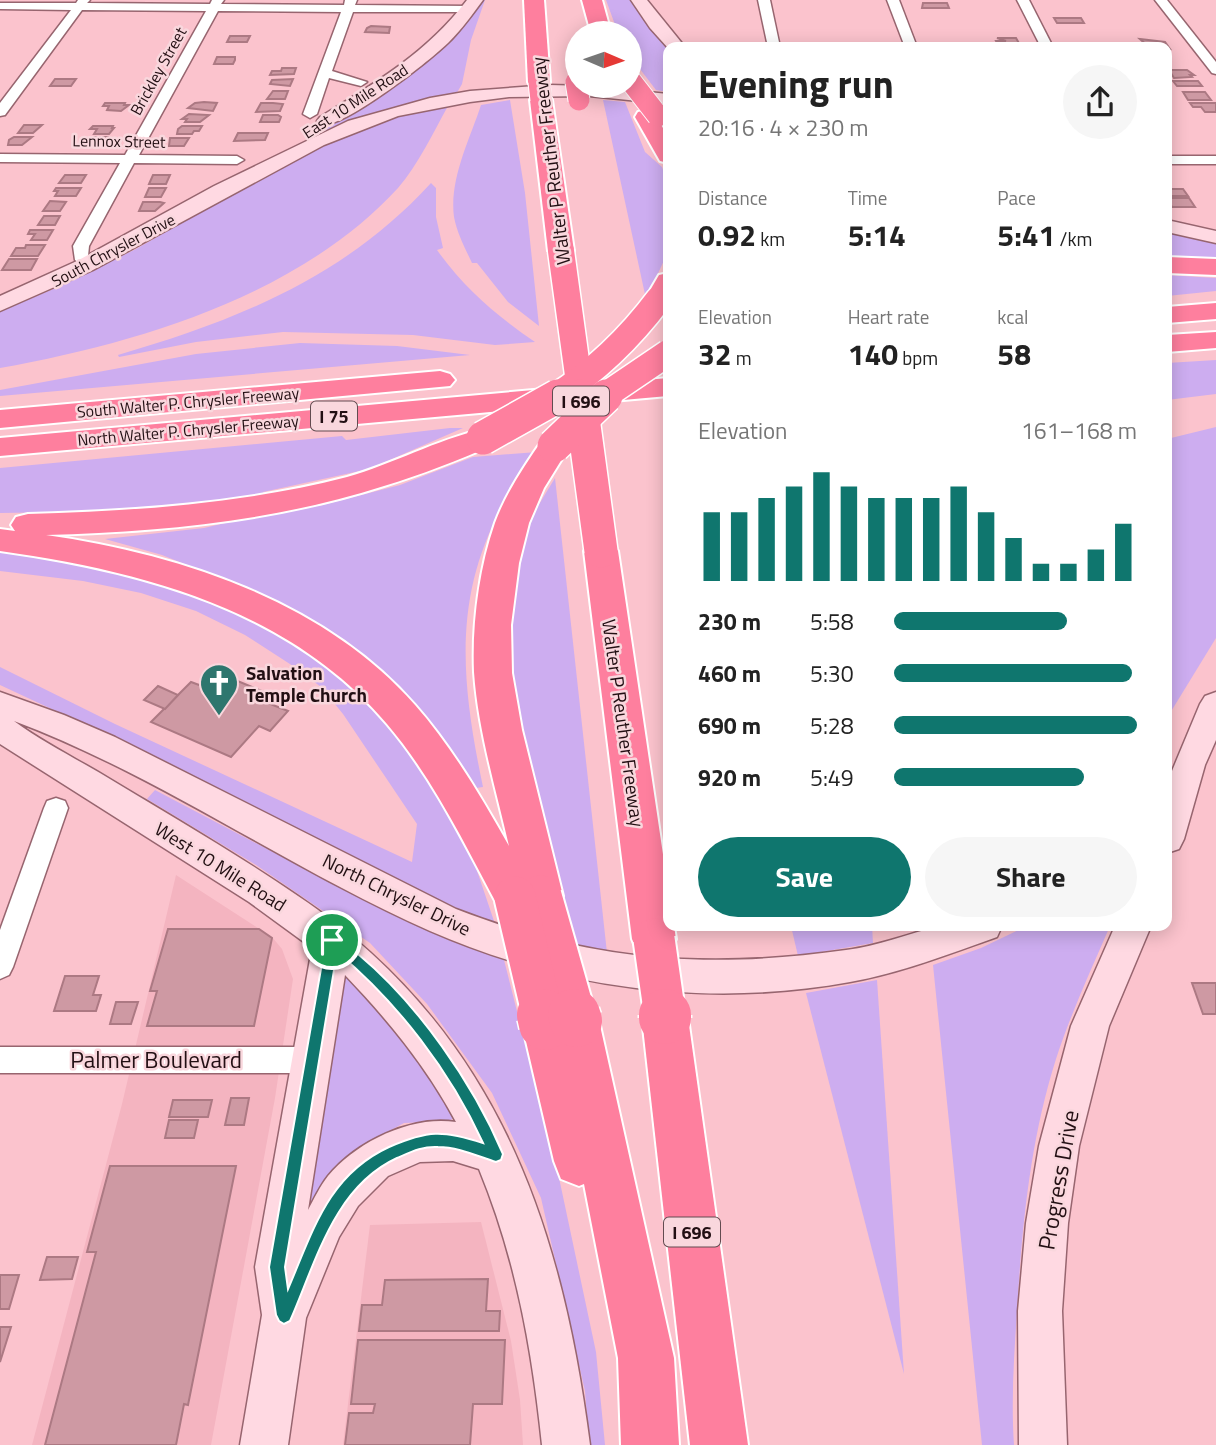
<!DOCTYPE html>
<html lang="en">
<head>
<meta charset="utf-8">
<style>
	body { margin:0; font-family:"Titillium Web",sans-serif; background:#f6f6f6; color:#222; height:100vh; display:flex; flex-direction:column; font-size:26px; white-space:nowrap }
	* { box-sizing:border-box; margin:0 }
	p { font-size:23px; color:#767676 }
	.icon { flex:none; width:38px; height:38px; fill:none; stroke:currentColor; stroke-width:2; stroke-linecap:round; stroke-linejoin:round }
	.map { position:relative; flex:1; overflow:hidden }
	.details { position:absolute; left:663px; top:42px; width:509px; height:889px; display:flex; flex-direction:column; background:#fff; border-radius:14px; box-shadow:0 4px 18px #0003 }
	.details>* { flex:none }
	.needle { width:46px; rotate:92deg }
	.tools { position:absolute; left:565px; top:21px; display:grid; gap:14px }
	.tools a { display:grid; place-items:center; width:77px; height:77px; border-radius:50%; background:#fff; box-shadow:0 4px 18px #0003; font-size:35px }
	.pin { position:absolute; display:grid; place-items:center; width:60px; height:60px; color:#fff; margin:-30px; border:4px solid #fff; border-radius:50%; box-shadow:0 2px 7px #0007 }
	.round { display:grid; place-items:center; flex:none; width:74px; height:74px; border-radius:37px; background:#f6f6f6 }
	.head { display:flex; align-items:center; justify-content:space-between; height:119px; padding:0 35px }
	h1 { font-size:38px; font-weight:700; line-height:52px }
	.metrics { display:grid; grid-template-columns:repeat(3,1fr); gap:10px; height:119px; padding:7px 35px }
	.metrics div { display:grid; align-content:center }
	.metrics b { font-size:30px; font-weight:700 }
	.metrics small { font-size:19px; font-weight:400 }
	.metrics p { font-size:19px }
	.chart { height:196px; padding:14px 35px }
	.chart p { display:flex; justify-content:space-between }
	.chart svg { width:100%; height:126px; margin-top:7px; stroke:#0f766e; stroke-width:6 }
	.cta { display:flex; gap:14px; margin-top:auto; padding:14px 35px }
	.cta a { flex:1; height:80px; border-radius:42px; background:#0f766e; color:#fff; font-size:28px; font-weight:700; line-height:80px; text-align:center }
	.cta a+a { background:#f6f6f6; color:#222 }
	ul { padding:0 35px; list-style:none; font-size:23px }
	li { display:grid; grid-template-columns:112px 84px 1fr; align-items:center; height:52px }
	li i { height:18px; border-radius:9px; background:#0f766e }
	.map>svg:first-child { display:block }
</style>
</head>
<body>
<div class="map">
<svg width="1216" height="1445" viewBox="0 0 1216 1445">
	<rect width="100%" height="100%" fill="#fbc3cd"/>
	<!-- built -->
	<g fill="#f4b4c0">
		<path d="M176,875L272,937L282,949L293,979L275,1098L211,1445H32L122,1104Z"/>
		<path d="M481,1222L511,1341L520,1400L523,1445H343L370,1225Z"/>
	</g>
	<!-- green -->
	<g fill="#cdadf0">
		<path d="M482,0H485L471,40L462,84L455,96L393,108L326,131L321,129L385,89Z"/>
		<path d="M606,0H632L653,32L671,47H668V92L656,90L630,56V33H618Z"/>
		<path d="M510,100L525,193L539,326L508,302L477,263H472C465,248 457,233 454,217C449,179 470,139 481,105Z"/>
		<path d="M603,100L625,102L645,152L662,167L668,184V252L646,299Z"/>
		<path d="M448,106C433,133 418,165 398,188C300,295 139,343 0,368V311L51,290L136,249L307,151L377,121Z"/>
		<path d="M431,183L436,188V217L443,248L437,250C464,288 497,316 535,342L495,345L413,335L283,332L196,342L119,357L118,355C238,320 345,277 431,183Z"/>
		<path d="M1167,233L1216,242V260L1167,257Z"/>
		<path d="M1167,275L1216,278V291L1167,296Z"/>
		<path d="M300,343L397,346L470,355L0,396V390L196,354Z"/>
		<path d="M1216,360V394L1167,400V363Z"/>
		<path d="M1216,427V638L1167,718V439Z"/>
		<path d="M450,428H463L369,469L263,492L264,496L141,511L0,513V468L342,436L346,440Z"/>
		<path d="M537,452C453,565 455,654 483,787L476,788L443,739L403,695L314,623L263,595L212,575L162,555L105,539L204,528L315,502L319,506L400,485L473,457Z"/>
		<path d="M555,478L607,953L567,945L503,645L523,539L538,506Z"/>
		<path d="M0,549L56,555L187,587L286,634L364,695L413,754L469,847L495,924L442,902L148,754L0,685V667L115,724L412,862L417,824L343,714L321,687L293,666L245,635L196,611L141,593L83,581L0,571Z"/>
		<path d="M155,790L364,900L435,933L503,956L558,1173L596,1352L605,1445H589L585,1391L541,1198L492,1093L427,1004L370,943L256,865L147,799Z"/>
		<path d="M791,926H872L873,943L798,956Z"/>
		<path d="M1027,926H1110C1091,970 1071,1013 1056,1059C1030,1141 1022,1226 1017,1312C1014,1355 1011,1401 1014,1445H982L933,965L981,948Z"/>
		<path d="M344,974L391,1016L456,1115L450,1121L404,1123L369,1142L341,1165L315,1203L303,1212Z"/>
		<path d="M877,980L904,1374L806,993Z"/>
	</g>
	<!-- building -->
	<g fill="#ce99a3" stroke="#ac7983" stroke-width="2">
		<path d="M923,3H947L949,8H922Z"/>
		<path d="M1054,18H1081L1084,23H1057Z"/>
		<path d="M390,27L389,33L365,32L367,28L371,26Z"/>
		<path d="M230,36H250L247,42H227Z"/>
		<path d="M997,38H1016L1020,45H998L996,41H1006Z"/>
		<path d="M1140,39L1165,42L1170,49L1149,47Z"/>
		<path d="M217,57H235V60L233,64H214Z"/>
		<path d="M282,68H296L294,74L270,75L272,71H281Z"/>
		<path d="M1169,70H1187L1194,75H1190L1192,77L1174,78Z"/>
		<path d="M55,79H76L71,86H50Z"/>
		<path d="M293,79L290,86L270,84L272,80Z"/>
		<path d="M1173,81H1198L1202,86H1177Z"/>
		<path d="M273,91H288L285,99H267Z"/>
		<path d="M1183,92H1205L1211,100H1188Z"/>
		<path d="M105,103H125L124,105H129L121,111L107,110L109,106H103Z"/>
		<path d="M195,103L204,102L217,103L213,111L188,108Z"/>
		<path d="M261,103H273L283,104L280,111L256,112Z"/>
		<path d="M1190,103H1216V112H1205L1201,107H1193Z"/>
		<path d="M189,114L209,115L200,122H185L187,119H182Z"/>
		<path d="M263,115H278L281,117L279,122H260Z"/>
		<path d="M24,125H42L33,133H18Z"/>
		<path d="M93,126H113L112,128H114L109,134H94L97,129H90Z"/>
		<path d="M182,126H202L199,131H194L192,134H177L178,129Z"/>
		<path d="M238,133H268L265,140L234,141Z"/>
		<path d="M14,137H32L22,145H8L9,140Z"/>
		<path d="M94,137H108L111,139L108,144L88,145Z"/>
		<path d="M170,138H189L184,146H169Z"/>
		<path d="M65,175H86L81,183H59Z"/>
		<path d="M153,175H170L166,184H149Z"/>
		<path d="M56,188H81L76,196H55L58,191H54Z"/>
		<path d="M149,188H166L161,197H145Z"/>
		<path d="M1167,189H1183L1188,196H1167Z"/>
		<path d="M1167,198H1189L1195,207H1172Z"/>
		<path d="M50,201L66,202L60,211H43Z"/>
		<path d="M143,202H160L164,203L155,211H139Z"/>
		<path d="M44,216H60L55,225H38Z"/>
		<path d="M30,230H53L47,240H31L35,234H28Z"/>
		<path d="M26,245H45L38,256H11L16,248H25Z"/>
		<path d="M9,259H37L31,270H2Z"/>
		<path d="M223,675L264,692L258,699L288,711L270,731L259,726L231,757L151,722L191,682L210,689Z"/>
		<path d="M158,686L178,695L165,709L144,700Z"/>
		<path d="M168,929H259L272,938L254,1026H147L157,991H150Z"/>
		<path d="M65,976H99L93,995H101L96,1011H54Z"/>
		<path d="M1192,983H1216V1014H1203Z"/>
		<path d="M116,1002H138L131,1024H110Z"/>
		<path d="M231,1098H249L244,1125H225Z"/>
		<path d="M173,1100H212L208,1117H169Z"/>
		<path d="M169,1120H198L194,1138H165Z"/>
		<path d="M110,1166H236L188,1405L184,1404L176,1445H45L96,1252H87Z"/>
		<path d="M47,1257H78L72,1279L40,1280Z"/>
		<path d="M0,1275H19L9,1309H0Z"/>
		<path d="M488,1279L486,1311H500L499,1331H359L362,1305H382L385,1280Z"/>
		<path d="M0,1327H11L0,1362Z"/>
		<path d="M358,1340H505L502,1404H473L470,1445H345L349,1413H373L375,1404H351Z"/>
	</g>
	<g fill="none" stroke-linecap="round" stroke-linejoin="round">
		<defs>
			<g id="minor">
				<path d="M78,0H90L87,3L210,4L212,0H224L221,4L344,5L345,0H357L355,5L469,6L475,9L469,12H353L332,71L367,82L361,86L329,78L317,114L310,118L303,114L341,12L218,11L139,155L237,156L244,160L237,164L134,163L89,246L88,256L98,265L90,270L75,260L73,246L120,163L0,162V154L125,155L206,11L82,10L5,115L0,116V103L71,10L0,9V3H76Z"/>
				<path d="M758,0H770L780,47H768Z"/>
				<path d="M887,0H899L917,47H905Z"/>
				<path d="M1017,0H1029L1053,47H1041Z"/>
				<path d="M1155,0H1167L1216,62V74L1212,73Z"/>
				<rect x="1167" y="156" width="49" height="8"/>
				<path d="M56,798L65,801L68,808L13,967L9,975L0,979V930L44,808L47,801Z"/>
				<path d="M0,1047H312L322,1051L326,1060L322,1069L312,1073H0Z"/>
			</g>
			<g id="secondary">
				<path d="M467,0H483C472,15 462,29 449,42C431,60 342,130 320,125L317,121L320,117C374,84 428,52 467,0Z"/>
				<path d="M631,0H647L685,47L668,48L650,28Z"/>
				<path d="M549,85L589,86L668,94V104L589,96L509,97L470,102L398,116L324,145L93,270L0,311V296L77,261L214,186L348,121L430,98L470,91Z"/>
				<path d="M1167,220L1216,231V243L1167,232Z"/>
				<path d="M0,692L64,715L115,737L456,909C590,961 704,970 846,950C878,946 908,934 939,926C957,922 983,925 1002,926L997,937C949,954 901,973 850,982C707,1008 563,989 430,931C288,868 160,776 14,721C41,741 71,756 100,773C166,813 234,852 298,896C494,1028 561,1219 590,1445H542C532,1349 516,1259 479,1169L453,1161L420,1162L388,1176L358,1206L339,1237L306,1318L288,1445H240L262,1315L255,1267L312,948L249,902L0,744ZM345,975C388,1020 426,1066 456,1122C411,1115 356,1142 328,1176C320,1186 314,1199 308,1210Z"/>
				<path d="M1216,692V740L1205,765L1184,839L1179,849L1167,853V783L1200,704L1205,696Z"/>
				<path d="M1115,926H1151L1109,1026L1079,1146L1068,1223L1062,1311L1067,1445H1019L1018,1311L1026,1223L1039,1146L1071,1026Z"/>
			</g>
			<g id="motorway">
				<path d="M524,0H544L550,82L547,87H531L528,82Z"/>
				<path d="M582,0H602L611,33H591Z"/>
				<path d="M541,93L549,95L552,100L574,251L570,256L561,259L552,256L548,251L530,100L533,95Z"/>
				<path d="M646,110L654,112L668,137V163L660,161L635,117L638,112Z"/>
				<path d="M1167,257L1216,259V275L1167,273Z"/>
				<path d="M668,273V305L659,307L649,305L645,299L659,275Z"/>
				<path d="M1216,303V319L1167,323V307Z"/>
				<path d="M1216,332V348L1167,352V335Z"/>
				<path d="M440,371L450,374L455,380L450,386L0,428V410Z"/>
				<path d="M668,378V396L0,456V438Z"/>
				<path d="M483,429L494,431L498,438L494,445C458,460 421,475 384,486C275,521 160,532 46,535C179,554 324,601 415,705C452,747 481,797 509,846C496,789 478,730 474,672C472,624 479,569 495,523C506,493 525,465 543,439L554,437L565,439L570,446L544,488L529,523L519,563L511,625L512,673L522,730L563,896L556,909L541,914L529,910L515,915L500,910C466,847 434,779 387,724C290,610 143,571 0,551V529L15,531L11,525L16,517L28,514C135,511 242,504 347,477C393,464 436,440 483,429Z"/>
				<path d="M601,540L613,543L618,551L668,888V926H674L676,939L670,953L654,958L638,953L632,939L584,551L589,543Z"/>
				<path d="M665,997L681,1003L688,1018L748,1445H690L642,1018L649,1003Z"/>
				<path d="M576,1000L592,1006L599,1021L674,1358L679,1445H621L618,1358L584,1184L579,1186L561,1179L554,1161L522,1024L529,1009L545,1003L559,1008Z"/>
			</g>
		</defs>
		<!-- minor casing -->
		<use href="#minor" stroke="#97656f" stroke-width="3"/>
		<!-- secondary casing -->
		<use href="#secondary" stroke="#97656f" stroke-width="3"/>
		<!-- motorway casing -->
		<use href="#motorway" stroke="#fff" stroke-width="4"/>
		<!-- minor -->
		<use href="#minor" fill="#fff" fill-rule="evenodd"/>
		<!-- secondary -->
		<use href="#secondary" fill="#ffd9e2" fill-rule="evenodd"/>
		<!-- motorway -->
		<use href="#motorway" fill="#fe7f9e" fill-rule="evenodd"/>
		<defs>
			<g id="motorway-bridge-far4">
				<path d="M630,80L658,116"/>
				<path d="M539,82L541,100"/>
				<path d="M576,82L579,100"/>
			</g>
			<g id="motorway-bridge-far3">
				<path d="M561,251L581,397"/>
				<path d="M555,397C597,370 629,339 659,299"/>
				<path d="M603,397L668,353"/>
			</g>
			<g id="motorway-bridge-far2">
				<path d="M580,396L601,551"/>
				<path d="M483,438L558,396"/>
				<path d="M554,446L606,396"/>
			</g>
			<g id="motorway-bridge-far1">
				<path d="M541,896L575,1016"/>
				<path d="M515,897L543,1016"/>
				<path d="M654,939L665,1016"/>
			</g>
			<g id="motorway-bridge">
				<path d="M543,1015L545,1024"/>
				<path d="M574,1015L576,1021"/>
				<path d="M665,1015V1018"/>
			</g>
		</defs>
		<!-- motorway-bridge-far4 casing -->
		<use href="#motorway-bridge-far4" stroke="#fff" stroke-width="23" stroke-linecap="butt"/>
		<!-- motorway-bridge-far3 casing -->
		<use href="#motorway-bridge-far3" stroke="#fff" stroke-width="29" stroke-linecap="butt"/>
		<!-- motorway-bridge-far2 casing -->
		<use href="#motorway-bridge-far2" stroke="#fff" stroke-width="36" stroke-linecap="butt"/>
		<!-- motorway-bridge-far1 casing -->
		<use href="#motorway-bridge-far1" stroke="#fff" stroke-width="45" stroke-linecap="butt"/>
		<!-- motorway-bridge casing -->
		<use href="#motorway-bridge" stroke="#fff" stroke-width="55" stroke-linecap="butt"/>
		<!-- motorway-bridge-far4 -->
		<use href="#motorway-bridge-far4" stroke="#fe7f9e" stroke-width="21"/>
		<!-- motorway-bridge-far3 -->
		<use href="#motorway-bridge-far3" stroke="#fe7f9e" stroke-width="26"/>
		<!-- motorway-bridge-far2 -->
		<use href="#motorway-bridge-far2" stroke="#fe7f9e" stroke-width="33"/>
		<!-- motorway-bridge-far1 -->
		<use href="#motorway-bridge-far1" stroke="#fe7f9e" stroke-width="41"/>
		<!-- motorway-bridge -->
		<use href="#motorway-bridge" stroke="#fe7f9e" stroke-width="52"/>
	</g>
	<!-- route -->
	<path fill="#0f766e" stroke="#fff" stroke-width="2" fill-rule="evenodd" d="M332,935C342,938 350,947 358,954C418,1004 473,1083 503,1154L501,1160L496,1162C477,1156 458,1147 438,1147C423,1146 411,1152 397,1158C334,1187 316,1262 290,1321L284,1324L279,1321L276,1315L269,1267L326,940ZM337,952C398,1003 450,1071 483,1143C443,1130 428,1130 389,1147C328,1175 313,1231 288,1289L285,1267Z"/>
	<!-- icons -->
	<defs>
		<symbol id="church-pin" viewBox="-11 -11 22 30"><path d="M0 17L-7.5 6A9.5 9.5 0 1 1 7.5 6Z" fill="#2e766e" stroke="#f9d7dd"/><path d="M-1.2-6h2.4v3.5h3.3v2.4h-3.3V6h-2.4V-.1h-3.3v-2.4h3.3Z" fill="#fff"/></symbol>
	</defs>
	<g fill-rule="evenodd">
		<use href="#church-pin" x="197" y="661" width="44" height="60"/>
	</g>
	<g text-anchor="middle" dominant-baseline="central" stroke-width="5" stroke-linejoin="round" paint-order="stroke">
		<!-- far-street labels -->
		<g font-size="16" fill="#220f13" stroke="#f9d7dd">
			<text transform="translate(158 71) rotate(-61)">Brickley Street</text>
			<text transform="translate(355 101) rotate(-33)">East 10 Mile Road</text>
			<text transform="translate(119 141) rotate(1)">Lennox Street</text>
			<text transform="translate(113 250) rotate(-28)">South Chrysler Drive</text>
			<text transform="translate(188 402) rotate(-5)">South Walter P. Chrysler Freeway</text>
			<text transform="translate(188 430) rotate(-5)">North Walter P. Chrysler Freeway</text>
		</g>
		<!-- shield labels -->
		<g fill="#f9d7dd" stroke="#624b50" stroke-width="2">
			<rect x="553" y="386.5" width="56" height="29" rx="5"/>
			<rect x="311" y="401.5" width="46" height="29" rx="5"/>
			<rect x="664" y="1217.5" width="56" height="29" rx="5"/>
		</g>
		<g font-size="18" font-weight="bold" fill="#220f13">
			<text x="581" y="401">I 696</text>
			<text x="334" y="416">I 75</text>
			<text x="692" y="1232">I 696</text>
		</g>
		<!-- street labels -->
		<g font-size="19" fill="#220f13" stroke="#f9d7dd">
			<text transform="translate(550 161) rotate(-97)">Walter P Reuther Freeway</text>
			<text transform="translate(624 723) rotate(82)">Walter P Reuther Freeway</text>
			<text transform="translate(221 866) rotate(32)">West 10 Mile Road</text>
			<text transform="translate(397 894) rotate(26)">North Chrysler Drive</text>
		</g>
		<!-- poi labels -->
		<g font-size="19" font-weight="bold" fill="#220f13" stroke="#f9d7dd" text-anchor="start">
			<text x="246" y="672">Salvation<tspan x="246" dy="22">Temple Church</tspan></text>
		</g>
		<!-- near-street labels -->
		<g font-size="23" fill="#220f13" stroke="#f9d7dd">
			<text x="156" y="1059">Palmer Boulevard</text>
			<text transform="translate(1058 1180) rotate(-80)">Progress Drive</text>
		</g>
	</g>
</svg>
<div class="tools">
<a><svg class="needle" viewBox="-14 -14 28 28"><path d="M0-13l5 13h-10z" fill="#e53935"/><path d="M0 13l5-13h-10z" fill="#767676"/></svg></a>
</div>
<div class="pin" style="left:332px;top:940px;background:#1e9e55"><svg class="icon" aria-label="arrive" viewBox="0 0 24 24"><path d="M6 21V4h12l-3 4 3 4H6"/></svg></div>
<section class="details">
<div class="head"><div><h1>Evening run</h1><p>20:16 · 4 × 230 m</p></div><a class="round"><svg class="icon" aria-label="share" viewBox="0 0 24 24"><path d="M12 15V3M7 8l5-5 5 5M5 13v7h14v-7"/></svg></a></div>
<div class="metrics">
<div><p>Distance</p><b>0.92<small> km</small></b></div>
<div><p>Time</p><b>5:14</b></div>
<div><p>Pace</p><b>5:41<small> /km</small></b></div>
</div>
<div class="metrics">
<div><p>Elevation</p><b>32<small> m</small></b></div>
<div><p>Heart rate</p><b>140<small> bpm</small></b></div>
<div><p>kcal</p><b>58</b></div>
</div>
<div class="chart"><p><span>Elevation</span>161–168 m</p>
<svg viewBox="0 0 160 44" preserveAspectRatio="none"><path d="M5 44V20M15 44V20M25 44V15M35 44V11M45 44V6M55 44V11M65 44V15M75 44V15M85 44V15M95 44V11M105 44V20M115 44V29M125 44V38M135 44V38M145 44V33M155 44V24"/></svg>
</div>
<ul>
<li><b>230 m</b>5:58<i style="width:71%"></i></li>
<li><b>460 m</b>5:30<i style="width:98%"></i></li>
<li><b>690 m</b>5:28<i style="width:100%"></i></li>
<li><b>920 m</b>5:49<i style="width:78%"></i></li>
</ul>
<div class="cta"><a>Save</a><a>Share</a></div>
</section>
</div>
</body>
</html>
